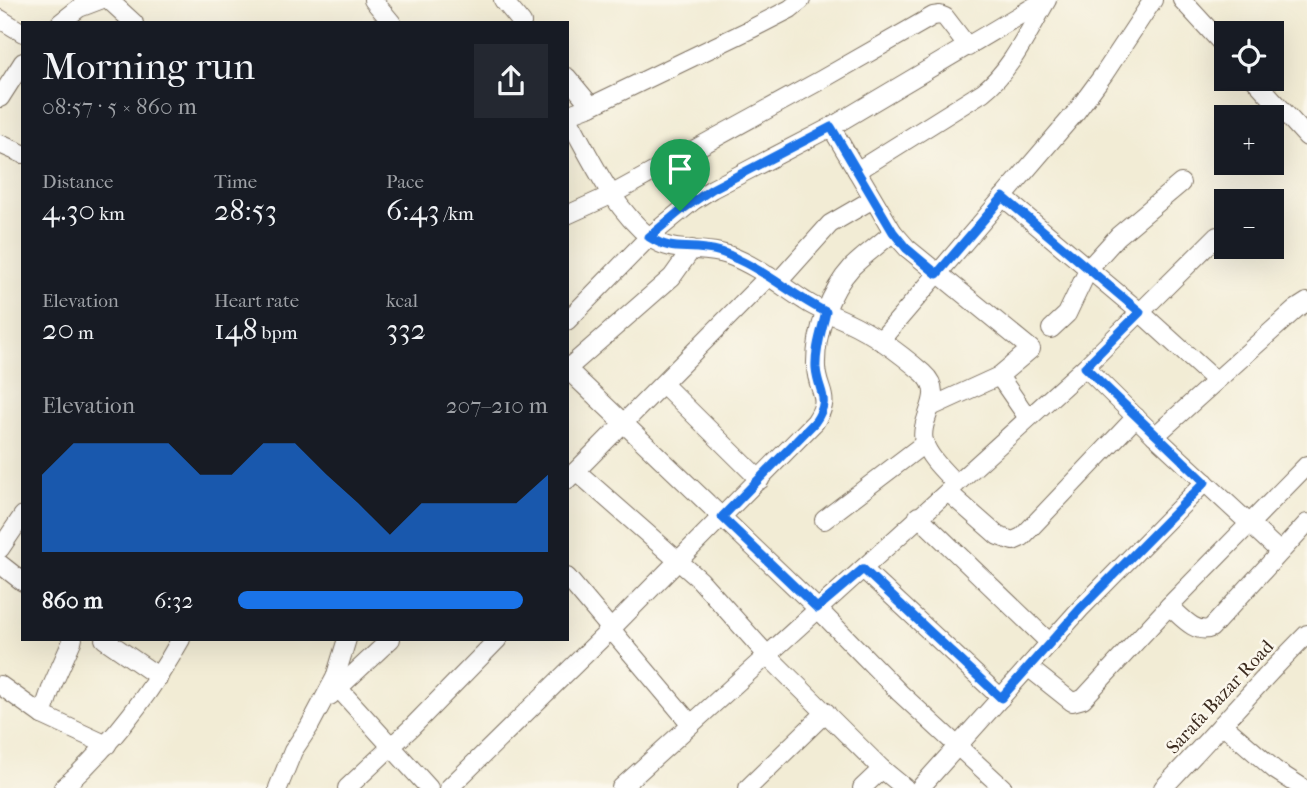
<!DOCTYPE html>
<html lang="en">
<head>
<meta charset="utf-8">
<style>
	body { margin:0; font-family:"IM FELL French Canon",serif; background:#242831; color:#f1f3f6; height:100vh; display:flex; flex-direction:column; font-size:26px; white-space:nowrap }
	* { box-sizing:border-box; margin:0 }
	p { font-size:23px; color:#9ea1a6 }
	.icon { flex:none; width:38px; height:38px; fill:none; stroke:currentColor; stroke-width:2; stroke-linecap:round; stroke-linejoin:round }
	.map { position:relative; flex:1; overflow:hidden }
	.side { position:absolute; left:21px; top:21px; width:548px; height:620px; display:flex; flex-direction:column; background:#171b24; border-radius:0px; box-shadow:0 7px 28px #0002 }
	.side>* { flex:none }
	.tools { position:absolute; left:1214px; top:21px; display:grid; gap:14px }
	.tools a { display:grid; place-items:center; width:70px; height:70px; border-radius:0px; background:#171b24; box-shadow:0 7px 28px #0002; font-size:35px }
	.pin { position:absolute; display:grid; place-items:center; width:60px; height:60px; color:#fff; margin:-72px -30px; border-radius:50% 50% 50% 0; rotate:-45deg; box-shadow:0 0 7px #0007 }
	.pin .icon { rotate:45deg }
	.round { display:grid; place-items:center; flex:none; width:74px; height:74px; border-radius:0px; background:#242831 }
	.head { display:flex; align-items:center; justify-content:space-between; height:119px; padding:0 21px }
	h1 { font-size:38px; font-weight:600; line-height:52px }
	.figures { display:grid; grid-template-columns:repeat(3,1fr); gap:10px; height:119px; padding:7px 21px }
	.figures div { display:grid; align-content:center }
	.figures b { font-size:30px; font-weight:600 }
	.figures small { font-size:19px; font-weight:400 }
	.figures p { font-size:19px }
	.chart { height:196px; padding:14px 21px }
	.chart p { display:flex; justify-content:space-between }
	.chart svg { width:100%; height:126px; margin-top:7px; fill:#1a73e8; opacity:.7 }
	ul { padding:0 21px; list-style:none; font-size:23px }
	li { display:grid; grid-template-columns:112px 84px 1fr; align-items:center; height:52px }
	li i { height:18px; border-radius:9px; background:#1a73e8 }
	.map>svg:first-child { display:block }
</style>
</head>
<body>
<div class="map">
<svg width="1307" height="788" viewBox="0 0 1307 788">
	<rect width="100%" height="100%" fill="#fbf7ec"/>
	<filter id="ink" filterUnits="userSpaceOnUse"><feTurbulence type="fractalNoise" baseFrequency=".0143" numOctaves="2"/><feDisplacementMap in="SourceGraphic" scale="14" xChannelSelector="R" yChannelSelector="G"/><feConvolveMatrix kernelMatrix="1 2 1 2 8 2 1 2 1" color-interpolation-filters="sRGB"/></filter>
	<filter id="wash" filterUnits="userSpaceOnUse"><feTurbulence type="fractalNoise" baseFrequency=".00686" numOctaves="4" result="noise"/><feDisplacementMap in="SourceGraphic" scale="28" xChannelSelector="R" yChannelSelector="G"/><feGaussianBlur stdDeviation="1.57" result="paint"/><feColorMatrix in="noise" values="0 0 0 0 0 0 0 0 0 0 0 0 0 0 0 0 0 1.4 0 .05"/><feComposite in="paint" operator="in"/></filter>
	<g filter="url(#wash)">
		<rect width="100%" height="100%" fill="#f2ecd5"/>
	</g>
	<g filter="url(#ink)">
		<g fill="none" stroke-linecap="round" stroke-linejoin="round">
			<defs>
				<g id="minor">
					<path d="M109,0L134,23"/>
					<path d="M373,0L392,23"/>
					<path d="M503,0L522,23"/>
					<path d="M1182,0L1227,49"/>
					<path d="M0,19L23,33"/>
					<path d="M60,23L79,8L100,0"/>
					<path d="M567,77L591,106"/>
					<path d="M1254,79L1307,137"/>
					<path d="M0,98L23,62"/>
					<path d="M567,115L591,106L751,29L790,9L801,0"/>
					<path d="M567,116C590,157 614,210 651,238C673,255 703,246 728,255C756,265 780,285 805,301C818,310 834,315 848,322C874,334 901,354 923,373C948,395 918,417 924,442C929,458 945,472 956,484"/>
					<path d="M831,127L893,232L907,248L1031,349L999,376L1028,418"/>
					<path d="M0,144L23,154"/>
					<path d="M857,171L983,92C1012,69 1028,32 1047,0"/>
					<path d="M1003,197L1140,312L1216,381"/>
					<path d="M567,215L611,195L821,80L933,16L940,15L945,17L968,47"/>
					<path d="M692,249L672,277L567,369L817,608L900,693L1003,788"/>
					<path d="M778,282L830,224L873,199"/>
					<path d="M567,321L649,237L693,201L712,189L831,127L1045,0"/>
					<path d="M1051,329L1067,314L1089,268L1118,236L1181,183"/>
					<path d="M880,341L1076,112L1104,74L1153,0"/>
					<path d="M1085,367L1155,436L1280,552"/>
					<path d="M663,384L760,480"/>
					<path d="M931,407L999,376"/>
					<path d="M1155,436L1296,309L1307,302"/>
					<path d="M576,471L700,580L768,656L882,769L905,788"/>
					<path d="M567,480L769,276"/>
					<path d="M948,492L998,536L1013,541L1022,537L1136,417"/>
					<path d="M918,516L1050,643"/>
					<path d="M824,520L925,443"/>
					<path d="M0,549L23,515"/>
					<path d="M0,564L23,582"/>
					<path d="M863,569L1001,698"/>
					<path d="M567,577L690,723"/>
					<path d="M1169,606C1180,615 1195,635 1211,628L1307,523"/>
					<path d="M104,639L159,677"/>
					<path d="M1028,667L1072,702L1083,699L1169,606L1307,465"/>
					<path d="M0,685L42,715L107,745"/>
					<path d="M339,689L429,788"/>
					<path d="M330,696L391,639"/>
					<path d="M42,715L52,686L73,639"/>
					<path d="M1222,724L1275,770L1303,788"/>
					<path d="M63,788C111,745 150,694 181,639"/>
					<path d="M278,788L293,751L309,727L335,678L347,639"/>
					<path d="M347,788L410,729L498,639"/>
					<path d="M449,788L611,629L815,422C833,396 817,393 816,367C815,333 829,292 852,267C864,255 880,244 893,232"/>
					<path d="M621,788L1085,367L1217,236"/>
					<path d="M748,788L826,712"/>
					<path d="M862,788L882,769"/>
					<path d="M920,788L1080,609L1205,482"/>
					<path d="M1163,788C1212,737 1257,684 1307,634"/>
				</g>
			</defs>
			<!-- minor casing -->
			<use href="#minor" stroke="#7b6e5e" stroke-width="20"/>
			<!-- minor -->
			<use href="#minor" stroke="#fff" stroke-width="18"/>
		</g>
	</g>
	<g fill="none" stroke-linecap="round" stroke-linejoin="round" filter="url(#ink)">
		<defs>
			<path id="route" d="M831,127L893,232L906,248L937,274L1003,197L1140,312L1085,367L1205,482L1080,609L1001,698L863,569L817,608L722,517L815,422C832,398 818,393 816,368C815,349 822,330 826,312C795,297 769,273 737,259C728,254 717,250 706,249C682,245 673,252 649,237L680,211L712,189Z"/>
		</defs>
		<!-- route casing -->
		<use href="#route" stroke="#fff" stroke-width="14"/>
		<!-- route -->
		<use href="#route" stroke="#1a73e8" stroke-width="9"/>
	</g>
	<g text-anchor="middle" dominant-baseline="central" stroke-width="5" stroke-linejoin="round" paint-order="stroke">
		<!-- street labels -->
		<g font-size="19" fill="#3b2a1e" stroke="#fbf7ec">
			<text transform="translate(1220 697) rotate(-47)">Sarafa Bazar Road</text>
		</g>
	</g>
</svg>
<div class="tools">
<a><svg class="icon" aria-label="locate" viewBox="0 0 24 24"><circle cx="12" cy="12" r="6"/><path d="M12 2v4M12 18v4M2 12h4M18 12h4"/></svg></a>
<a>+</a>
<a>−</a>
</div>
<div class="pin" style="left:680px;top:211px;background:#1e9e55"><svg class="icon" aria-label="arrive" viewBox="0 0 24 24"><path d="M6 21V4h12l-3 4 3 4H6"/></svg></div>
<section class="side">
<div class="head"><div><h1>Morning run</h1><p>08:57 · 5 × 860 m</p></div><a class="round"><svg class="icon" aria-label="share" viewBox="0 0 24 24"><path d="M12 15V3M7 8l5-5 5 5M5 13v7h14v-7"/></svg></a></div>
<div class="figures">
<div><p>Distance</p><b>4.30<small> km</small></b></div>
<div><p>Time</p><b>28:53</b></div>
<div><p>Pace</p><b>6:43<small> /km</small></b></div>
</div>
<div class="figures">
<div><p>Elevation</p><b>20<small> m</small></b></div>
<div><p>Heart rate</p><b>148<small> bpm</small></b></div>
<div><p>kcal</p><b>332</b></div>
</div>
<div class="chart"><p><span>Elevation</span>207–210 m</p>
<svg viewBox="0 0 160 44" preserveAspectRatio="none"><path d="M0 44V17L10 6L20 6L30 6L40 6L50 17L60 17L70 6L80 6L90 17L100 27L110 38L120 27L130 27L140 27L150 27L160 17V44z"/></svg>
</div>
<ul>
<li><b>860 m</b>6:32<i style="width:92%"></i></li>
</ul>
</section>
</div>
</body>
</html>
